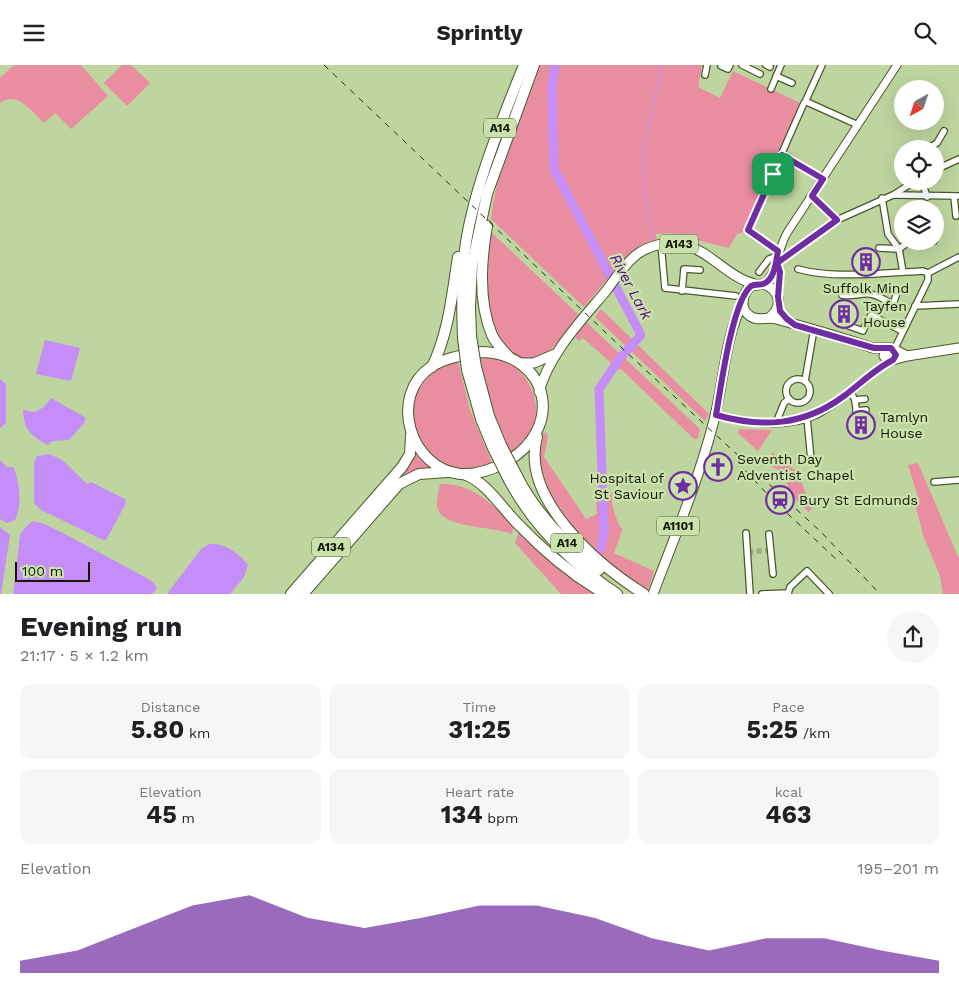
<!DOCTYPE html>
<html lang="en">
<head>
<meta charset="utf-8">
<style>
	body { margin:0; font-family:"Work Sans",sans-serif; background:#f6f6f6; color:#202124; height:100vh; display:flex; flex-direction:column; font-size:19px; white-space:nowrap }
	* { box-sizing:border-box; margin:0 }
	p { font-size:16px; color:#757577 }
	.icon { flex:none; width:28px; height:28px; fill:none; stroke:currentColor; stroke-width:2; stroke-linecap:round; stroke-linejoin:round }
	.map { position:relative; height:529px; overflow:hidden }
	.side { display:flex; flex-direction:column; background:#fff; flex:1 }
	.side>* { flex:none }
	.needle { width:32px; rotate:220deg }
	.tools { position:absolute; left:894px; top:15px; display:grid; gap:10px }
	.tools a { display:grid; place-items:center; width:50px; height:50px; border-radius:50%; background:#fff; box-shadow:0 5px 20px #0002; font-size:25px }
	.scale { position:absolute; left:15px; bottom:12px; width:75px; box-sizing:border-box; padding-left:5px; border:2px solid #111805; border-top:0; font-size:14px; line-height:18px; white-space:nowrap; color:#111805; -webkit-text-stroke:4px #cbe2ac; paint-order:stroke }
	.pin { position:absolute; display:grid; place-items:center; width:42px; height:42px; color:#fff; margin:-21px; border-radius:10px; box-shadow:0 2px 8px #0006 }
	.round { display:grid; place-items:center; flex:none; width:52px; height:52px; border-radius:26px; background:#f6f6f6 }
	.head { display:flex; align-items:center; justify-content:space-between; height:85px; padding:0 20px }
	h1 { font-size:28px; font-weight:700; line-height:38px }
	.stats { display:grid; grid-template-columns:repeat(3,1fr); gap:8px; height:85px; padding:5px 20px }
	.stats div { display:grid; align-content:center; border-radius:12px; background:#f6f6f6; text-align:center }
	.stats b { font-size:25px; font-weight:700 }
	.stats small { font-size:14px; font-weight:400 }
	.stats p { font-size:14px }
	.chart { height:140px; padding:10px 20px }
	.chart p { display:flex; justify-content:space-between }
	.chart svg { width:100%; height:90px; margin-top:5px; fill:#702da2; opacity:.7 }
	header { display:flex; justify-content:space-between; align-items:center; height:65px; padding:0 20px; background:#fff; font-size:22px; font-weight:700 }
	.map>svg:first-child { display:block }
</style>
</head>
<body>
<header><svg class="icon" aria-label="menu" viewBox="0 0 24 24"><path d="M4 6h16M4 12h16M4 18h16"/></svg>Sprintly<svg class="icon" aria-label="search" viewBox="0 0 24 24"><circle cx="10" cy="10" r="6"/><path d="M15 15l6 6"/></svg></header>
<div class="map">
<svg width="959" height="529" viewBox="0 0 959 529">
	<rect width="100%" height="100%" fill="#bed59f"/>
	<!-- green -->
	<g fill="#e98da0">
		<path d="M14,0H81L108,31L71,64L55,48L44,58C32,47 17,25 0,38V13Z"/>
		<path d="M122,0H131L150,18L127,41L104,18Z"/>
		<path d="M539,0H702L698,22L720,33L733,6L802,39L747,166L737,169L729,183L669,168L656,169L657,177L634,187L614,206L584,242L491,154C497,101 520,50 539,0Z"/>
		<path d="M490,166L579,250L566,270L541,294C535,294 528,296 522,295C515,294 509,286 505,280C481,250 482,202 490,166Z"/>
		<path d="M601,244L709,349L705,356L595,252Z"/>
		<path d="M585,256L700,364L698,373L694,374L621,304L614,305L610,297L583,273L579,276L576,273L577,265Z"/>
		<path d="M485,292C490,292 496,293 501,294C531,304 547,347 528,373C524,379 517,385 511,390L488,342L479,294Z"/>
		<path d="M458,297L470,345L493,400C476,408 442,407 428,392C425,388 423,382 421,378C418,372 412,364 412,357C409,327 429,303 458,297Z"/>
		<path d="M739,364L772,365L758,386L738,368Z"/>
		<path d="M546,367L548,372L544,392L586,454L597,449L596,428H612C611,440 615,451 620,462L623,463L614,488L654,506L648,525C628,515 608,501 591,486C574,470 512,385 546,367Z"/>
		<path d="M413,383L436,404L396,415Z"/>
		<path d="M772,387L797,407L812,443L809,447L790,429L784,408L769,400Z"/>
		<path d="M918,398L959,494V529H943L940,511L923,470L916,442L919,435L908,400Z"/>
		<path d="M440,419C473,418 492,439 514,461L512,469C494,461 442,464 437,442C436,436 439,425 440,419Z"/>
		<path d="M519,467L597,529H561L515,478Z"/>
	</g>
	<!-- water -->
	<g fill="#c48df8">
		<path d="M45,275L80,283L71,316L36,309Z"/>
		<path d="M0,314L6,319V358L0,363Z"/>
		<path d="M51,333L86,353L84,358L69,375L53,376L48,380C31,371 24,365 23,345L35,347L44,342Z"/>
		<path d="M49,389L62,395L87,419L91,417L125,434L126,438L106,475H103L41,445L34,438V398L37,391Z"/>
		<path d="M0,395L7,402H13C20,415 22,442 15,455L7,458L0,454Z"/>
		<path d="M32,456L42,458L65,469L152,516L157,523L152,529H13L20,471L22,466Z"/>
		<path d="M0,462L10,470L1,529H0Z"/>
		<path d="M209,479C223,477 240,489 248,500L244,512L230,529H167L201,484Z"/>
	</g>
	<g fill="none" stroke-linecap="round" stroke-linejoin="round">
		<!-- stream -->
		<path stroke="#c48df8" stroke-width="1" d="M653,176L646,134L643,89L662,0"/>
		<!-- river -->
		<path stroke="#c48df8" stroke-width="9" d="M555,0L552,25L554,104L641,270L620,293L599,324L604,466L601,483"/>
		<!-- minor-tunnel -->
		<g stroke="#9baf80" stroke-width="5.5" stroke-dasharray="5.5 3" stroke-linecap="butt">
			<path d="M878,249L881,244"/>
			<path d="M748,487L771,485"/>
		</g>
		<defs>
			<g id="minor">
				<path d="M742,0L760,9"/>
				<path d="M766,0L770,2"/>
				<path d="M721,1L728,4L730,0"/>
				<path d="M705,10L707,0"/>
				<path d="M776,11L792,18"/>
				<path d="M771,24L781,0"/>
				<path d="M806,35L822,0"/>
				<path d="M913,84L920,81L922,84"/>
				<path d="M927,84L937,78L944,66"/>
				<path d="M782,90L823,114"/>
				<path d="M935,105L959,94"/>
				<path d="M922,116L927,132"/>
				<path d="M894,130L959,131"/>
				<path d="M811,131L837,155"/>
				<path d="M954,132L956,151"/>
				<path d="M882,133L888,169L899,184L903,207"/>
				<path d="M922,176H934"/>
				<path d="M661,179L665,223L736,231"/>
				<path d="M879,183L899,184L910,176"/>
				<path d="M778,186L748,165L804,38L807,37L858,60"/>
				<path d="M777,198L837,155L893,130L915,116"/>
				<path d="M798,204C831,214 888,208 923,206L928,208"/>
				<path d="M759,207L769,194L777,191"/>
				<path d="M928,208L959,192"/>
				<path d="M682,226L684,204L700,205"/>
				<path d="M842,230C852,232 860,228 870,229C879,230 885,236 893,239L897,228"/>
				<path d="M915,241L959,239"/>
				<path d="M868,256L871,250L902,266"/>
				<path d="M849,261L863,266L865,261"/>
				<path d="M894,285L928,215V208"/>
				<circle cx="798" cy="326" r="12"/>
				<path d="M805,316L814,264"/>
				<path d="M850,326L855,335L857,352"/>
				<path d="M855,335L865,334"/>
				<path d="M856,346L866,345"/>
				<path d="M807,353L811,395"/>
				<path d="M776,358L784,338L789,334"/>
				<path d="M934,417L959,415"/>
				<path d="M746,468L750,529"/>
				<path d="M769,469L773,509"/>
				<path d="M762,529L788,528"/>
				<path d="M788,529L790,522L807,506L829,529"/>
			</g>
			<g id="tertiary">
				<path d="M777,198L780,207L778,231"/>
				<path d="M764,219C779,205 777,185 787,168L897,0"/>
				<path d="M716,350C747,358 785,364 815,350C843,336 865,312 891,295"/>
			</g>
			<g id="primary">
				<path d="M769,253C783,242 781,226 764,219L751,221C743,228 738,243 750,251C758,257 767,251 776,254C809,263 841,272 873,283H891L907,291"/>
				<path d="M887,284L884,291L889,296L907,291L959,283"/>
				<path d="M519,298H534L555,289"/>
				<path d="M539,327C549,289 581,256 606,226C615,214 624,200 635,191C648,180 670,175 686,180C712,188 729,213 755,219"/>
				<path d="M653,529C674,473 698,417 713,359C724,319 724,274 743,237"/>
			</g>
			<g id="trunk">
				<path d="M487,161C481,195 478,237 492,270C496,279 503,285 509,292"/>
				<path d="M471,271L470,242L472,200L487,129L534,0"/>
				<path d="M463,273C462,246 461,220 464,193C470,132 501,57 524,0"/>
				<path d="M482,287C550,289 566,365 504,398C491,405 475,410 460,409C410,403 388,331 431,302C446,292 465,290 482,287Z"/>
				<path d="M432,302C449,267 452,229 458,192"/>
				<path d="M476,302L489,351L501,380"/>
				<path d="M467,305L481,354L493,383"/>
				<path d="M537,372C520,434 598,500 644,529"/>
				<path d="M464,409C488,418 502,444 520,461C545,487 574,511 605,529"/>
				<path d="M517,411C536,449 567,480 599,505"/>
				<path d="M509,415C534,462 574,500 617,529"/>
				<path d="M291,529L402,402L410,389L411,370"/>
				<path d="M303,529L399,419L419,409L448,407"/>
			</g>
		</defs>
		<!-- minor casing -->
		<use href="#minor" stroke="#475a2a" stroke-width="8"/>
		<!-- tertiary casing -->
		<use href="#tertiary" stroke="#475a2a" stroke-width="9"/>
		<!-- primary casing -->
		<use href="#primary" stroke="#475a2a" stroke-width="11"/>
		<!-- trunk casing -->
		<use href="#trunk" stroke="#475a2a" stroke-width="12"/>
		<!-- minor -->
		<use href="#minor" stroke="#fff" stroke-width="5.5"/>
		<!-- tertiary -->
		<use href="#tertiary" stroke="#fff" stroke-width="7"/>
		<!-- primary -->
		<use href="#primary" stroke="#fff" stroke-width="9"/>
		<!-- trunk -->
		<use href="#trunk" stroke="#fff" stroke-width="10"/>
		<!-- rail -->
		<g stroke="#262f18" stroke-width="1" stroke-dasharray="6 6" stroke-linecap="butt">
			<path d="M324,0L624,285L821,467L880,529"/>
			<path d="M737,397L772,434L837,495"/>
		</g>
		<defs>
			<g id="trunk-bridge">
				<path d="M471,271L476,302"/>
				<path d="M463,273L467,305"/>
				<path d="M501,380L517,411"/>
				<path d="M493,383L509,415"/>
			</g>
		</defs>
		<!-- trunk-bridge casing -->
		<use href="#trunk-bridge" stroke="#475a2a" stroke-width="12" stroke-linecap="butt"/>
		<!-- trunk-bridge -->
		<use href="#trunk-bridge" stroke="#fff" stroke-width="10"/>
	</g>
	<g fill="none" stroke-linecap="round" stroke-linejoin="round">
		<defs>
			<path id="route" d="M773,109L748,165L778,186C776,196 775,215 763,219C760,220 756,219 751,221C732,237 721,322 716,350C762,363 804,361 844,331C860,319 875,304 893,295L896,290L891,283H874L795,260L787,254L780,246L778,232L780,207L777,198L837,155L812,131L823,114L782,90L773,109"/>
		</defs>
		<!-- route casing -->
		<use href="#route" stroke="#fff" stroke-width="10"/>
		<!-- route -->
		<use href="#route" stroke="#702da2" stroke-width="6"/>
	</g>
	<!-- icons -->
	<defs>
		<symbol id="building-ring" viewBox="-11 -11 22 22"><circle r="9.5" fill="#cbe2ac" stroke="#702da2" stroke-width="1.5"/><path d="M-4-6H4V6H1V3H-1V6H-4ZM-2.5-4.3h1.7v1.8h-1.7ZM.8-4.3h1.7v1.8H.8ZM-2.5-1h1.7V.8h-1.7ZM.8-1h1.7V.8H.8Z" fill="#702da2"/></symbol>
		<symbol id="church-ring" viewBox="-11 -11 22 22"><circle r="9.5" fill="#cbe2ac" stroke="#702da2" stroke-width="1.5"/><path d="M-1.2-6h2.4v3.5h3.3v2.4h-3.3V6h-2.4V-.1h-3.3v-2.4h3.3Z" fill="#702da2"/></symbol>
		<symbol id="sight-ring" viewBox="-11 -11 22 22"><circle r="9.5" fill="#cbe2ac" stroke="#702da2" stroke-width="1.5"/><path d="M0-6L1.8-2.2L6-1.7L2.9 1.2L3.7 5.4L0 3.3L-3.7 5.4L-2.9 1.2L-6-1.7L-1.8-2.2Z" fill="#702da2"/></symbol>
		<symbol id="station-ring" viewBox="-11 -11 22 22"><circle r="9.5" fill="#cbe2ac" stroke="#702da2" stroke-width="1.5"/><path d="M-3-6H3Q5-6 5-4V2Q5 4 3 4L4.5 6H3L1.5 4h-3L-3 6H-4.5L-3 4Q-5 4-5 2V-4Q-5-6-3-6ZM-3.5-4v3h7v-3ZM-3.5 1v1.5H-2V1ZM2 1v1.5H3.5V1Z" fill="#702da2"/></symbol>
	</defs>
	<g fill-rule="evenodd">
		<use href="#building-ring" x="850" y="181" width="32" height="32"/>
		<use href="#building-ring" x="828" y="233" width="32" height="32"/>
		<use href="#building-ring" x="845" y="344" width="32" height="32"/>
		<use href="#church-ring" x="702" y="386" width="32" height="32"/>
		<use href="#sight-ring" x="667" y="405" width="32" height="32"/>
		<use href="#station-ring" x="764" y="419" width="32" height="32"/>
	</g>
	<g text-anchor="middle" dominant-baseline="central" stroke-width="4.5" stroke-linejoin="round" paint-order="stroke">
		<!-- shield labels -->
		<g fill="#cbe2ac" stroke="#495537" stroke-width="1">
			<rect x="484" y="53.5" width="32" height="19" rx="4"/>
			<rect x="660" y="169.5" width="38" height="19" rx="4"/>
			<rect x="657" y="451.5" width="42" height="19" rx="4"/>
			<rect x="551" y="468.5" width="32" height="19" rx="4"/>
			<rect x="312" y="472.5" width="38" height="19" rx="4"/>
		</g>
		<g font-size="12" font-weight="bold" fill="#111805">
			<text x="500" y="63">A14</text>
			<text x="679" y="179">A143</text>
			<text x="678" y="461">A1101</text>
			<text x="567" y="478">A14</text>
			<text x="331" y="482">A134</text>
		</g>
		<!-- poi labels -->
		<g font-size="14" fill="#111805" stroke="#cbe2ac" text-anchor="start">
			<text x="866" y="223" text-anchor="middle">Suffolk Mind</text>
			<text x="863" y="241">Tayfen<tspan x="863" dy="16">House</tspan></text>
			<text x="880" y="352">Tamlyn<tspan x="880" dy="16">House</tspan></text>
			<text x="737" y="394">Seventh Day<tspan x="737" dy="16">Adventist Chapel</tspan></text>
			<text x="664" y="413" text-anchor="end">Hospital of<tspan x="664" dy="16">St Saviour</tspan></text>
			<text x="799" y="435">Bury St Edmunds</text>
		</g>
		<!-- water labels -->
		<g font-size="15" font-style="italic" fill="#5a028a" stroke="#cbe2ac">
			<text transform="translate(631 222) rotate(62)">River Lark</text>
		</g>
	</g>
</svg>
<div class="tools">
<a><svg class="needle" viewBox="-14 -14 28 28"><path d="M0-13l5 13h-10z" fill="#e53935"/><path d="M0 13l5-13h-10z" fill="#757577"/></svg></a>
<a><svg class="icon" aria-label="locate" viewBox="0 0 24 24"><circle cx="12" cy="12" r="6"/><path d="M12 2v4M12 18v4M2 12h4M18 12h4"/></svg></a>
<a><svg class="icon" aria-label="layers" viewBox="0 0 24 24"><path d="M12 4l9 5-9 5-9-5zM3 14l9 5 9-5"/></svg></a>
</div>
<div class="scale">100 m</div>
<div class="pin" style="left:773px;top:109px;background:#1e9e55"><svg class="icon" aria-label="arrive" viewBox="0 0 24 24"><path d="M6 21V4h12l-3 4 3 4H6"/></svg></div>
</div>
<section class="side">
<div class="head"><div><h1>Evening run</h1><p>21:17 · 5 × 1.2 km</p></div><a class="round"><svg class="icon" aria-label="share" viewBox="0 0 24 24"><path d="M12 15V3M7 8l5-5 5 5M5 13v7h14v-7"/></svg></a></div>
<div class="stats">
<div><p>Distance</p><b>5.80<small> km</small></b></div>
<div><p>Time</p><b>31:25</b></div>
<div><p>Pace</p><b>5:25<small> /km</small></b></div>
</div>
<div class="stats">
<div><p>Elevation</p><b>45<small> m</small></b></div>
<div><p>Heart rate</p><b>134<small> bpm</small></b></div>
<div><p>kcal</p><b>463</b></div>
</div>
<div class="chart"><p><span>Elevation</span>195–201 m</p>
<svg viewBox="0 0 160 44" preserveAspectRatio="none"><path d="M0 44V38L10 33L20 22L30 11L40 6L50 17L60 22L70 17L80 11L90 11L100 17L110 27L120 33L130 27L140 27L150 33L160 38V44z"/></svg>
</div>
</section>
</body>
</html>
